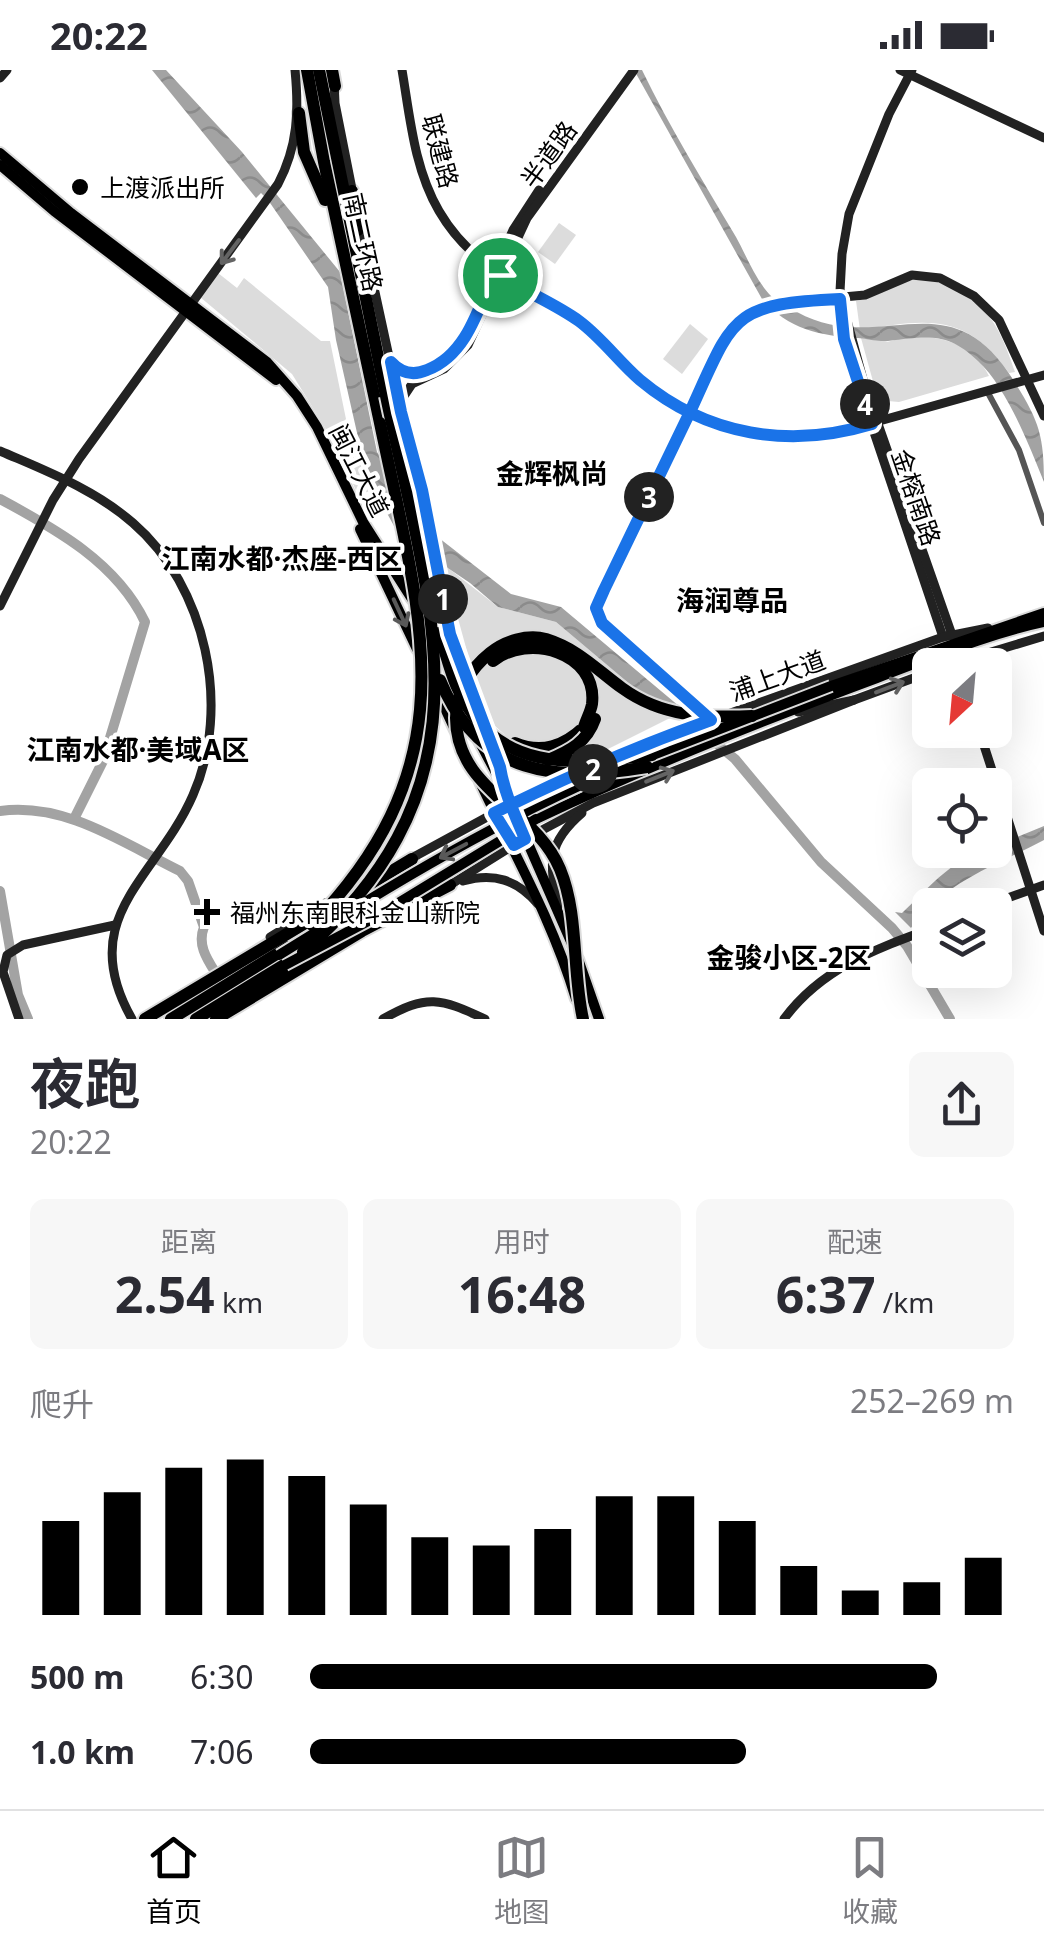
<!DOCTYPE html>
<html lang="zh">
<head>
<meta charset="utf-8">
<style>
	body { margin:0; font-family:"Noto Sans","Noto Sans SC",sans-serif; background:#f7f7f7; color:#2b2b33; height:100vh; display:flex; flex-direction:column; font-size:38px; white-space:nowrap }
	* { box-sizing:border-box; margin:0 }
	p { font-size:32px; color:#7c7c81 }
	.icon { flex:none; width:55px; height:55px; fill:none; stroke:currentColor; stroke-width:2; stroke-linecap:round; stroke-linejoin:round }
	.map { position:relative; height:949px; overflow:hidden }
	.drawer { display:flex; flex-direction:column; background:#fff; flex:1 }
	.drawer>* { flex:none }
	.needle { width:65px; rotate:206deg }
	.fabs { position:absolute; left:912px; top:578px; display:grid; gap:20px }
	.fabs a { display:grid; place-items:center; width:100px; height:100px; border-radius:15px; background:#fff; box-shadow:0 10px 40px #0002; font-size:50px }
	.pin { position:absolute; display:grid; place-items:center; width:85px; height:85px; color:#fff; margin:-42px; border:5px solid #fff; border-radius:50%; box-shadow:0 2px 10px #0007 }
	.km { position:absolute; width:50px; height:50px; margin:-25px; border-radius:50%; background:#222; color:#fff; font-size:28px; line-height:50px; text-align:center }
	.round { display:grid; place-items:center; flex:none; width:105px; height:105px; border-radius:15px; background:#f7f7f7 }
	.summary { display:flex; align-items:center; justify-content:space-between; height:170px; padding:0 30px }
	h1 { font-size:55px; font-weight:700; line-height:75px }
	.metrics { display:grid; grid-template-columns:repeat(3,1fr); gap:15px; height:170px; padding:10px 30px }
	.metrics div { display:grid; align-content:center; border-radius:15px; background:#f7f7f7; text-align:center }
	.metrics b { font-size:50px; font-weight:700 }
	.metrics small { font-size:28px; font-weight:400 }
	.metrics p { font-size:28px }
	.chart { height:280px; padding:20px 30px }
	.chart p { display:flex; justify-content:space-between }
	.chart svg { width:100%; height:180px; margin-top:10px; stroke:#000; stroke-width:6 }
	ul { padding:0 30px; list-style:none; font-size:32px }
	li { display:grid; grid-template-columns:160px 120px 1fr; align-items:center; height:75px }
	li i { height:25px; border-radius:12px; background:#000 }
	.status { display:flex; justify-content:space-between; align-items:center; height:70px; padding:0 50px; background:#fff; direction:ltr }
	.status svg { height:28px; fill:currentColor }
	.dock { display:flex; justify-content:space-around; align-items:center; height:140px; border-top:2px solid #e1e1e2; background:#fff; font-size:28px; color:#7c7c81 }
	.dock a { display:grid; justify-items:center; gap:5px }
	.dock .on { color:#000 }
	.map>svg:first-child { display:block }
</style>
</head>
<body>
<div class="status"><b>20:22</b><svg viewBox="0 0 49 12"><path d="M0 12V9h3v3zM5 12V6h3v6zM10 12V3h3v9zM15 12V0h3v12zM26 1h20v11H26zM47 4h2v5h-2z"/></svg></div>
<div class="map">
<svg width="1044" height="949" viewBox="0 0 1044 949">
	<defs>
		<pattern id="water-waves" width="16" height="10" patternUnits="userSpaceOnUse" patternTransform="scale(2.5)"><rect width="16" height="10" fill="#a3a3a3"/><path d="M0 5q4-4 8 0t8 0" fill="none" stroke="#8b8b8b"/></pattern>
	</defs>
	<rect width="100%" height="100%" fill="#fff"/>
	<!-- park -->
	<g fill="#dcdcdc">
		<path d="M559,153L576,165L555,194L538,182Z"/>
		<path d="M218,203L237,218L244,208L321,271H330L347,354L370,421L358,425L334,372L292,304L200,227Z"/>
		<path d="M926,208C982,226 997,247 1015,302L1009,303C966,242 926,249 860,260L856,231C879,227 900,209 926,208Z"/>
		<path d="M690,254L708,269L682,304L663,289Z"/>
		<path d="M910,266C944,266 974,275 989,306L899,332L888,331L874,315L861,268L887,272Z"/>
		<path d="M443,494L498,537L556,552L670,648L604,681L598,676L576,687L512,671L495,656L483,632L476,604L473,603Z"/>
	</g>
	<!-- water -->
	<g fill="url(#water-waves)">
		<path d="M152,0H166L242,82L340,202L377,382L439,468L511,524L561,537L686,642L670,648L556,552L498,537L470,513L399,465L377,425L360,376L336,270L328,217L268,130L261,123L256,128Z"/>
		<path d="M634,0H642C670,58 703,111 736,167C746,185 756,211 771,226C777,233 789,237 797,242C881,288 949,205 1014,311C1039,351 1044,365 1044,412C1029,375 1007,318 978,291C948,262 928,266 888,271C879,272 868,269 858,268C820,266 788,259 762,229Z"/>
		<path d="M1044,756V770C993,797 946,811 911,858L895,842L902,843C927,820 959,780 995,780V776Z"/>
	</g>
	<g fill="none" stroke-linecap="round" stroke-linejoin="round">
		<!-- river -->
		<g stroke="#a3a3a3" stroke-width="10">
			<path d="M0,429C56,459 117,493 145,552L103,691L74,749"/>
			<path d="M689,651L735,689L821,792L892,858L907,876L950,949"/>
			<path d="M0,741C65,732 123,773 180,801L188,811L204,857C196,877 210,893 220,910"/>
			<path d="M0,821L18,925L28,949"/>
		</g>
		<defs>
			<g id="primary">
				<path d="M0,83L71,143L267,292L297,326L317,357L363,452L412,529"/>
				<path d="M0,95L54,141L276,310"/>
				<path d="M360,459L417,579"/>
				<path d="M831,616L1044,543"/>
				<path d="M435,617L455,660"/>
				<path d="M479,671L503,716L572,874"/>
				<path d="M480,712C515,786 552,849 576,929"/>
				<path d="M536,749C648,696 761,651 877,608C931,588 987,564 1044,552"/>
				<path d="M578,889L599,949"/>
			</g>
			<g id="highway">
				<path d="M307,0L324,92L380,353"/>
				<path d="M319,0L386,326"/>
				<path d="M332,0L335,16"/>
				<path d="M299,43L304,82L325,130"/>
				<path d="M352,121L358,160"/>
				<path d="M515,673C542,684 564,676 584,657"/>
				<path d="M145,949L412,789"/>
				<path d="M171,949L288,877"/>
				<path d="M196,949L292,890"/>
				<path d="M216,949L362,861L450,815"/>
			</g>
		</defs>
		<!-- primary casing -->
		<use href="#primary" stroke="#dbdbdb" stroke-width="14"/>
		<!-- highway casing -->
		<use href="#highway" stroke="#dbdbdb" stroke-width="16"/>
		<!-- street -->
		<path stroke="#555" stroke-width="6" d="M987,321L1019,380L1044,453"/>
		<!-- secondary -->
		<g stroke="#222" stroke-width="9">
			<path d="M402,0C410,47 414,98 439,141C474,201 523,212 575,249C601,266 618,292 642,312C692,352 758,371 822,367L1044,305"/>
			<path d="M900,0L1044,68"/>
			<path d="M912,0L889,44L849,144L842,184L839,240L850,291L943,567"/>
			<path d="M0,8L7,0"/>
			<path d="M334,11L335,33L353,124"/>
			<path d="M360,153L401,342L422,420L450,564L482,652"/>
			<path d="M842,232L864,313"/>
			<path d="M478,239L513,160L539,120"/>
			<path d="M393,294C425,322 459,280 472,253"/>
			<path d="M400,332L412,314L444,299L468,275L527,148L634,0"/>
			<path d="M877,351L952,565"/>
			<path d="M0,381C46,401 94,419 133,453C206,516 232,637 193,725C157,808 74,847 132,949"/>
			<path d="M0,536L53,430L79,389L278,114C298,76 299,41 295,0"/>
			<path d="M948,595L1044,566"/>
			<path d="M798,642L854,630L930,602"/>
			<path d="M728,644L943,567L988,558"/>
			<path d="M705,645L603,553L596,538L725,270L738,251L756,239L779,233L865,225L912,205L940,208L974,226L999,250L1044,346"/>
			<path d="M979,660L1044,861"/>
			<path d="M626,685L713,649"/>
			<path d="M410,789L511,734L579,705"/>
			<path d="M463,811C494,802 517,810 538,834"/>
			<path d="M450,815L514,775L593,733L854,630"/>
			<path d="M988,835L1044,815"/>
			<path d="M558,836C549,792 547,773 582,743"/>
			<path d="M270,867L325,833"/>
			<path d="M19,949L3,902L7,885L23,875L115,855"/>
			<path d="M383,949C427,924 440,928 485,949"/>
			<path d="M784,949C821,899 873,880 930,859"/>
		</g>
		<!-- primary -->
		<use href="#primary" stroke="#000" stroke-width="10"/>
		<!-- highway -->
		<use href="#highway" stroke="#000" stroke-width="12"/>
		<defs>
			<g id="primary-bridge">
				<path d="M645,688L831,616"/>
				<path d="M344,845C428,793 515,743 606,704"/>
				<path d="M279,885L321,859"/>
				<path d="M285,895L372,849L536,749"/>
			</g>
			<g id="highway-bridge">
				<path d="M439,563C445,580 449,598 456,615C495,704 572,695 652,685"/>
				<path d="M493,591C528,563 598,582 592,634C591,641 586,650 584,657"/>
				<path d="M440,610C480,707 557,712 647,697"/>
				<path d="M548,690C570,681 587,672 595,649"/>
				<path d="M312,855C472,689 421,552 380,353"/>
				<path d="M303,882C498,711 431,544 386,326"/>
				<path d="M583,949C572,901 579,845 560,799C535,739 456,720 456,648C456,622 470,599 490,583C505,571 527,564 546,569C578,579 596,599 622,618C662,647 705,648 752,646"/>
			</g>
		</defs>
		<!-- primary-bridge casing -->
		<use href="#primary-bridge" stroke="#dbdbdb" stroke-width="14" stroke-linecap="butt"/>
		<!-- highway-bridge casing -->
		<use href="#highway-bridge" stroke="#dbdbdb" stroke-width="16" stroke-linecap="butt"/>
		<!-- primary-bridge -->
		<use href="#primary-bridge" stroke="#000" stroke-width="10"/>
		<!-- highway-bridge -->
		<use href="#highway-bridge" stroke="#000" stroke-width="12"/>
	</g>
	<!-- one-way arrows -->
	<defs><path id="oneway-shaft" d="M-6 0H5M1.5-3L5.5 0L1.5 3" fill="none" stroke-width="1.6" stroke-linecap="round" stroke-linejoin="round" transform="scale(2.5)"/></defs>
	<g stroke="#646464">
		<use href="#oneway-shaft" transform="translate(230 182) rotate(127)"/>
		<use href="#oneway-shaft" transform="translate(890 617) rotate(-21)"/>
		<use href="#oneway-shaft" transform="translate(660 706) rotate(-22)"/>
	</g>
	<g stroke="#595959">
		<use href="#oneway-shaft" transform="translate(400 543) rotate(65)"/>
		<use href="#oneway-shaft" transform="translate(453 781) rotate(152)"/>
	</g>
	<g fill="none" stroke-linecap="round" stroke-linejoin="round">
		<defs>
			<path id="route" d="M500,205L494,202C479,237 467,285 427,300C413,306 401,303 391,292L401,342L422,420L450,564L500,697C504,722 515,745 525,769L514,775L494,743C564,708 638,676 711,650L602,553L596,538L604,520L690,342C734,246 730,234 840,229L844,269L872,354C790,379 707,366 640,310C619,292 602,268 579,251C554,233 525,222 500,205"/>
		</defs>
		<!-- route casing -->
		<use href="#route" stroke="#fff" stroke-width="20"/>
		<!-- route -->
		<use href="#route" stroke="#1a73e8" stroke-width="12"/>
	</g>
	<!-- markers -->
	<g fill="#000" stroke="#fff" stroke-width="4">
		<circle cx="80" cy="117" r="10"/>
		<path d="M202 827h10v10h10v10h-10v10h-10v-10h-10v-10h10z"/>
	</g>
	<g text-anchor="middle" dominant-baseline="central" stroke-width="8" stroke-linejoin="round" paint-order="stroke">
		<!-- street labels -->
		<g font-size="25" fill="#000" stroke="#fff">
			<text transform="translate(441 81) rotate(75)">联建路</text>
			<text transform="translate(548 84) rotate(-54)">半道路</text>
			<text transform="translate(364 172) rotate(78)">南二环路</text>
			<text transform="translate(360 400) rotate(63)">闽江大道</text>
			<text transform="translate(917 427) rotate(71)">金榕南路</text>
			<text transform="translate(777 605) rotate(-20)">浦上大道</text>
		</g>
		<!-- poi labels -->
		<g font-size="25" fill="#000" stroke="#fff" text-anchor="start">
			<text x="100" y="117">上渡派出所</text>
			<text x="230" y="842">福州东南眼科金山新院</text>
		</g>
		<!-- neighbourhood labels -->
		<g font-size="28" font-weight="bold" fill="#000" stroke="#fff">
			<text x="552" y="403">金辉枫尚</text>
			<text x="282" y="488">江南水都·杰座-西区</text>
			<text x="732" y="530">海润尊品</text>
			<text x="138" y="679">江南水都·美域A区</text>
			<text x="789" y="887">金骏小区-2区</text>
		</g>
	</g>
</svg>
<div class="fabs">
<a><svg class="needle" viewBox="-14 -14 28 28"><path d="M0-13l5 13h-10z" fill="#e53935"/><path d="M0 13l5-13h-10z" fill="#7c7c81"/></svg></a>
<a><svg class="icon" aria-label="locate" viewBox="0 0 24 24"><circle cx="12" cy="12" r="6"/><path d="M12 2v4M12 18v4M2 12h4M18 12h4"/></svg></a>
<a><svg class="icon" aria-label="layers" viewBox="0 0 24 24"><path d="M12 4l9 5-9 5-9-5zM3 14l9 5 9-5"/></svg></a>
</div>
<div class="pin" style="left:500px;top:205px;background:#1e9e55"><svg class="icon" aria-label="arrive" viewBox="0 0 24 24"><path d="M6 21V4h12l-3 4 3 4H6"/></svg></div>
<b class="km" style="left:443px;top:529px">1</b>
<b class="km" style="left:593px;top:699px">2</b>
<b class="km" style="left:649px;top:427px">3</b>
<b class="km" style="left:865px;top:334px">4</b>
</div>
<section class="drawer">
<div class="summary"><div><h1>夜跑</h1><p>20:22</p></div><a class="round"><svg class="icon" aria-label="share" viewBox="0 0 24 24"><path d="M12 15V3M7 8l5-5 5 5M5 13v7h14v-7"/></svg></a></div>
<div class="metrics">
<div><p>距离</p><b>2.54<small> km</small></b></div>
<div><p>用时</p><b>16:48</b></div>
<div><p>配速</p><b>6:37<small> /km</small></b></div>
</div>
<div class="chart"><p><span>爬升</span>252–269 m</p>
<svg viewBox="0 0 160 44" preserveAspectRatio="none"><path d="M5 44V21M15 44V14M25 44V8M35 44V6M45 44V10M55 44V17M65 44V25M75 44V27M85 44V23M95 44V15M105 44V15M115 44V21M125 44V32M135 44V38M145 44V36M155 44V30"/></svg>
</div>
<ul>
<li><b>500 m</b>6:30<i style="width:89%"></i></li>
<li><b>1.0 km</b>7:06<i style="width:62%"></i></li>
</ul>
</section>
<nav class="dock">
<a class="on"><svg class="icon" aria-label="home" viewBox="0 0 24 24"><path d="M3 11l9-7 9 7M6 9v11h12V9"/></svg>首页</a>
<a><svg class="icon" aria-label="map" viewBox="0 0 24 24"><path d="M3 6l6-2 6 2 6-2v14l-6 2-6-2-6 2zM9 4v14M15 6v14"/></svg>地图</a>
<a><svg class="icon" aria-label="saved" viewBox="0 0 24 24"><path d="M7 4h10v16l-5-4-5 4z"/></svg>收藏</a>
</nav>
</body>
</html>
